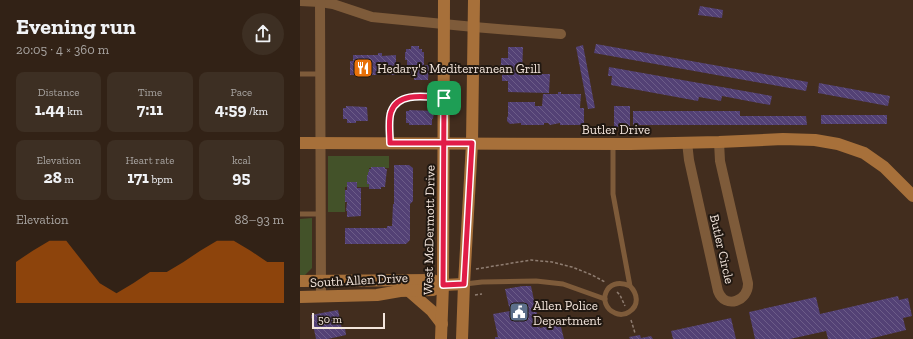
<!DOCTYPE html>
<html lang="en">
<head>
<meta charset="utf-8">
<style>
	body { margin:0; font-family:"Zilla Slab",serif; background:#3d2f23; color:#f1f3f6; height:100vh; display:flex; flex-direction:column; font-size:15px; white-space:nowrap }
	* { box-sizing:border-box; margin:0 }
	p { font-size:13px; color:#a8a4a1 }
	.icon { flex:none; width:22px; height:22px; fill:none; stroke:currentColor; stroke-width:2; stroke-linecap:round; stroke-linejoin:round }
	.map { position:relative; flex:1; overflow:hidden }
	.sheet { display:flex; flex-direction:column; background:#322216; width:300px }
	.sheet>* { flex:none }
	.scale { position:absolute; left:12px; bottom:10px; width:73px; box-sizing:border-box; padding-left:4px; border:2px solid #f3e5dc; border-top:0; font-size:11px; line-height:14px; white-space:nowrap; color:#f3e5dc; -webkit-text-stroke:3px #211811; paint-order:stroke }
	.pin { position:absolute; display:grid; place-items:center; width:34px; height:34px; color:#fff; margin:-17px; border-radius:8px; box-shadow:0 2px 6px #0006 }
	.round { display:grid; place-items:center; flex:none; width:42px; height:42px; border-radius:21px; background:#3d2f23 }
	.summary { display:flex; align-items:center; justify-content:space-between; height:68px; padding:0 16px }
	h1 { font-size:22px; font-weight:700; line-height:30px }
	.metrics { display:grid; grid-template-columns:repeat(3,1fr); gap:6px; height:68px; padding:4px 16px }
	.metrics div { display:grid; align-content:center; border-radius:8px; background:#3d2f23; text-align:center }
	.metrics b { font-size:17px; font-weight:700 }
	.metrics small { font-size:11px; font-weight:400 }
	.metrics p { font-size:11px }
	.chart { height:112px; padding:8px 16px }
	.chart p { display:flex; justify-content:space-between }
	.chart svg { width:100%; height:72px; margin-top:4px; fill:#b45309; opacity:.7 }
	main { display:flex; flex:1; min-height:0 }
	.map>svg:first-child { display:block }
</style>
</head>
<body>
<main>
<section class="sheet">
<div class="summary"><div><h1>Evening run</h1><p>20:05 · 4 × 360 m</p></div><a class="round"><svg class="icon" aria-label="share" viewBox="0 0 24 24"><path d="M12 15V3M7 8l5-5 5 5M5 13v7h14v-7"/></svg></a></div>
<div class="metrics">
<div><p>Distance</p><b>1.44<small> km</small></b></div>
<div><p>Time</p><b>7:11</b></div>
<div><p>Pace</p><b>4:59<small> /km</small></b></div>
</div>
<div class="metrics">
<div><p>Elevation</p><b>28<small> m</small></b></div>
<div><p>Heart rate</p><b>171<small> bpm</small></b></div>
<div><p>kcal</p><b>95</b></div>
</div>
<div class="chart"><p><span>Elevation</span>88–93 m</p>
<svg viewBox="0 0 160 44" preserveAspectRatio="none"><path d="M0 44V19L10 12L20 6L30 6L40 19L50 32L60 38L70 32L80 25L90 25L100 19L110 12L120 6L130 6L140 12L150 19L160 19V44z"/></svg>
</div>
</section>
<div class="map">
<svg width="613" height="339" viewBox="0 0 613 339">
	<defs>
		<pattern id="building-back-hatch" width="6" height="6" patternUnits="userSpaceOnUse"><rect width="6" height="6" fill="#534175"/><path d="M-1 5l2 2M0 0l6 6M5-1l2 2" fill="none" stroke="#6c5c88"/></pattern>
	</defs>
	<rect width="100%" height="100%" fill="#422d1e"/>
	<!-- green -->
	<g fill="#435229">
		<path d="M28,156H89V168H69V187H45V212H28Z"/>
		<path d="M12,218V268L3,277H0V219Z"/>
	</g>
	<!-- building -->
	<g fill="url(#building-back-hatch)">
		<path d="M400,6L423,10L422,18L398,15Z"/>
		<path d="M296,44L508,82L506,91L294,53Z"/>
		<path d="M283,45L295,108L288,109L276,47Z"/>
		<path d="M111,46H119V49H122V52H124V65H129L128,80H114V75H107V60H105V52H106V49H111Z"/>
		<path d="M208,47H223L222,74H250L249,93L208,92V81H202V73L199,71L200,66L201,64V58H208Z"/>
		<path d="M78,53H82V56L96,55V75H50V61H53V55H78Z"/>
		<path d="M309,67L472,96L470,105L422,96L421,101L399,97L398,101L311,85L312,76H308Z"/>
		<path d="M519,83L590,96L588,106L518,93Z"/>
		<path d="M258,92H261V94H281L280,108H284V125H260V123L250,125L248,123H244V125H221V123L210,124L207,121V118L208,116V102H235V106H242L243,94H258Z"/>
		<path d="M46,106L67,107L68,121H56V123H47V119H43V108H46Z"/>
		<rect x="314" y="106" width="16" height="21"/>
		<path d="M109,110L134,111L133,119H132V125H109V123H106V111H109Z"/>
		<path d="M333,111H440V116H506L507,125H333Z"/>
		<rect x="521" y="115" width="66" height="9"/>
		<path d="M94,165H109L113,168V201L110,204V240L106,244H45V228H87V226H92L93,204H94Z"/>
		<path d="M71,167H85V169H87L85,187H81V189H69V184H67V175H68V172H69V169H71Z"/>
		<path d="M47,182H57V188H61V216L47,217V211H46L47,202H45V190H47Z"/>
		<path d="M223,286H231L240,328L260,323L264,339H195V337H198L193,314L210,311L205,289Z"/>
		<path d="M598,296L599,300L608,298L612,316L603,318L606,330L569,339H528L526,331L490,339H455L449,312L516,297L520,314Z"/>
		<path d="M38,310L42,329L45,328L46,335L28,339H16L11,315Z"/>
		<path d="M431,318L436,339H373L371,331Z"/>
		<path d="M340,335L341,338L351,336L353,339H330L329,337Z"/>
	</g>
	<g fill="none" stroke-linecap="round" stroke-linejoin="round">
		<!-- path -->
		<g stroke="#8f7d71" stroke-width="1.5" stroke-dasharray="3 2" stroke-linecap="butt">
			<path d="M176,269L231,260L252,262L272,267L292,275L305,282"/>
			<path d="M317,292L320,295L325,306"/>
			<path d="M175,295L182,294"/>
			<path d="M331,320L335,333"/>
		</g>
		<!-- lane -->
		<g stroke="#7e5b3a" stroke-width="5">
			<path d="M0,74H21"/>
			<path d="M90,143C90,134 88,119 92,111C99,91 126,97 143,97"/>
			<path d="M313,144V194L330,286C337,293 340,305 329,312C325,315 319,315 315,313C296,305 305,275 330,286"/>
			<path d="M0,214H21"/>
			<path d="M165,284L182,282L236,281L263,284L305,299"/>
		</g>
		<!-- street -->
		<g stroke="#7e5b3a" stroke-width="10">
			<path d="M0,1L20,2L33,4L72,17L174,27L261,34"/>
			<path d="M20,2L21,297"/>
			<path d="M387,142L389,160L418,291C425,310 449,301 448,283L420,161L419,142"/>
		</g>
		<!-- secondary -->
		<g stroke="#a7703a" stroke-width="12">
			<path d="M0,143L330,144L419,142L483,139L515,140L538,144L564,153L584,167L613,196"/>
			<path d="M0,281L133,280L143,285"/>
			<path d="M109,291L132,311L142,324"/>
			<path d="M0,297L77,295L100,291L133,290L143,285L164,284"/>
			<path d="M141,339L143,285L144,0"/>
			<path d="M162,339L164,284L172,143L174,0"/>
		</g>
	</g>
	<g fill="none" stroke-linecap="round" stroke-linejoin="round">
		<defs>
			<path id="route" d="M144,98C144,160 143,223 143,285L164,284L172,143H90C90,134 88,120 91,112C98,91 127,97 144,98"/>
		</defs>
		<!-- route casing -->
		<use href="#route" stroke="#fff" stroke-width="8"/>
		<!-- route -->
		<use href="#route" stroke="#e11d48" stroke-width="5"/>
	</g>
	<!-- icons -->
	<defs>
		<symbol id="restaurant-square" viewBox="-11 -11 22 22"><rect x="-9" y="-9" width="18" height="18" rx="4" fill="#e8710a" stroke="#211811"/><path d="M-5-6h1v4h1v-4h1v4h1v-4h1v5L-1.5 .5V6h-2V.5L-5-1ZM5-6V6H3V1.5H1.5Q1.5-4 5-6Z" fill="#fff"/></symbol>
		<symbol id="civic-square" viewBox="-11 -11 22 22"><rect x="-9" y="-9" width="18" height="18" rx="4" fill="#5c6f8a" stroke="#211811"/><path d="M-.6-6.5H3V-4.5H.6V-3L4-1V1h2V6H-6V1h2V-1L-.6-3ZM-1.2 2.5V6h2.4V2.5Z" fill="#fff"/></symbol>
	</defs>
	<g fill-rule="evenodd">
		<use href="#restaurant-square" x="52" y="57" width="22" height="22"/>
		<use href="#civic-square" x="208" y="301" width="22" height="22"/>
	</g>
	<g text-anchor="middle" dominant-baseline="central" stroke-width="4" stroke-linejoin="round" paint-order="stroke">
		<!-- poi labels -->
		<g font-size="13" fill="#f3e5dc" stroke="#211811" text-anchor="start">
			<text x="77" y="68">Hedary's Mediterranean Grill</text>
			<text x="233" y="305">Allen Police<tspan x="233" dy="15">Department</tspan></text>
		</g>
		<!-- street labels -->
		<g font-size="13" fill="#f3e5dc" stroke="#211811">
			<text x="316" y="129">Butler Drive</text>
			<text transform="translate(129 230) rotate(-89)">West McDermott Drive</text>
			<text transform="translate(422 249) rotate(77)">Butler Circle</text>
			<text transform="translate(59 280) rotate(-3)">South Allen Drive</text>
		</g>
	</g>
</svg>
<div class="scale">50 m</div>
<div class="pin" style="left:144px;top:98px;background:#1e9e55"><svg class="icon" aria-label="arrive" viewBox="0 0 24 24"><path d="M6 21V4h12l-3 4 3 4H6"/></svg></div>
</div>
</main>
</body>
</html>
